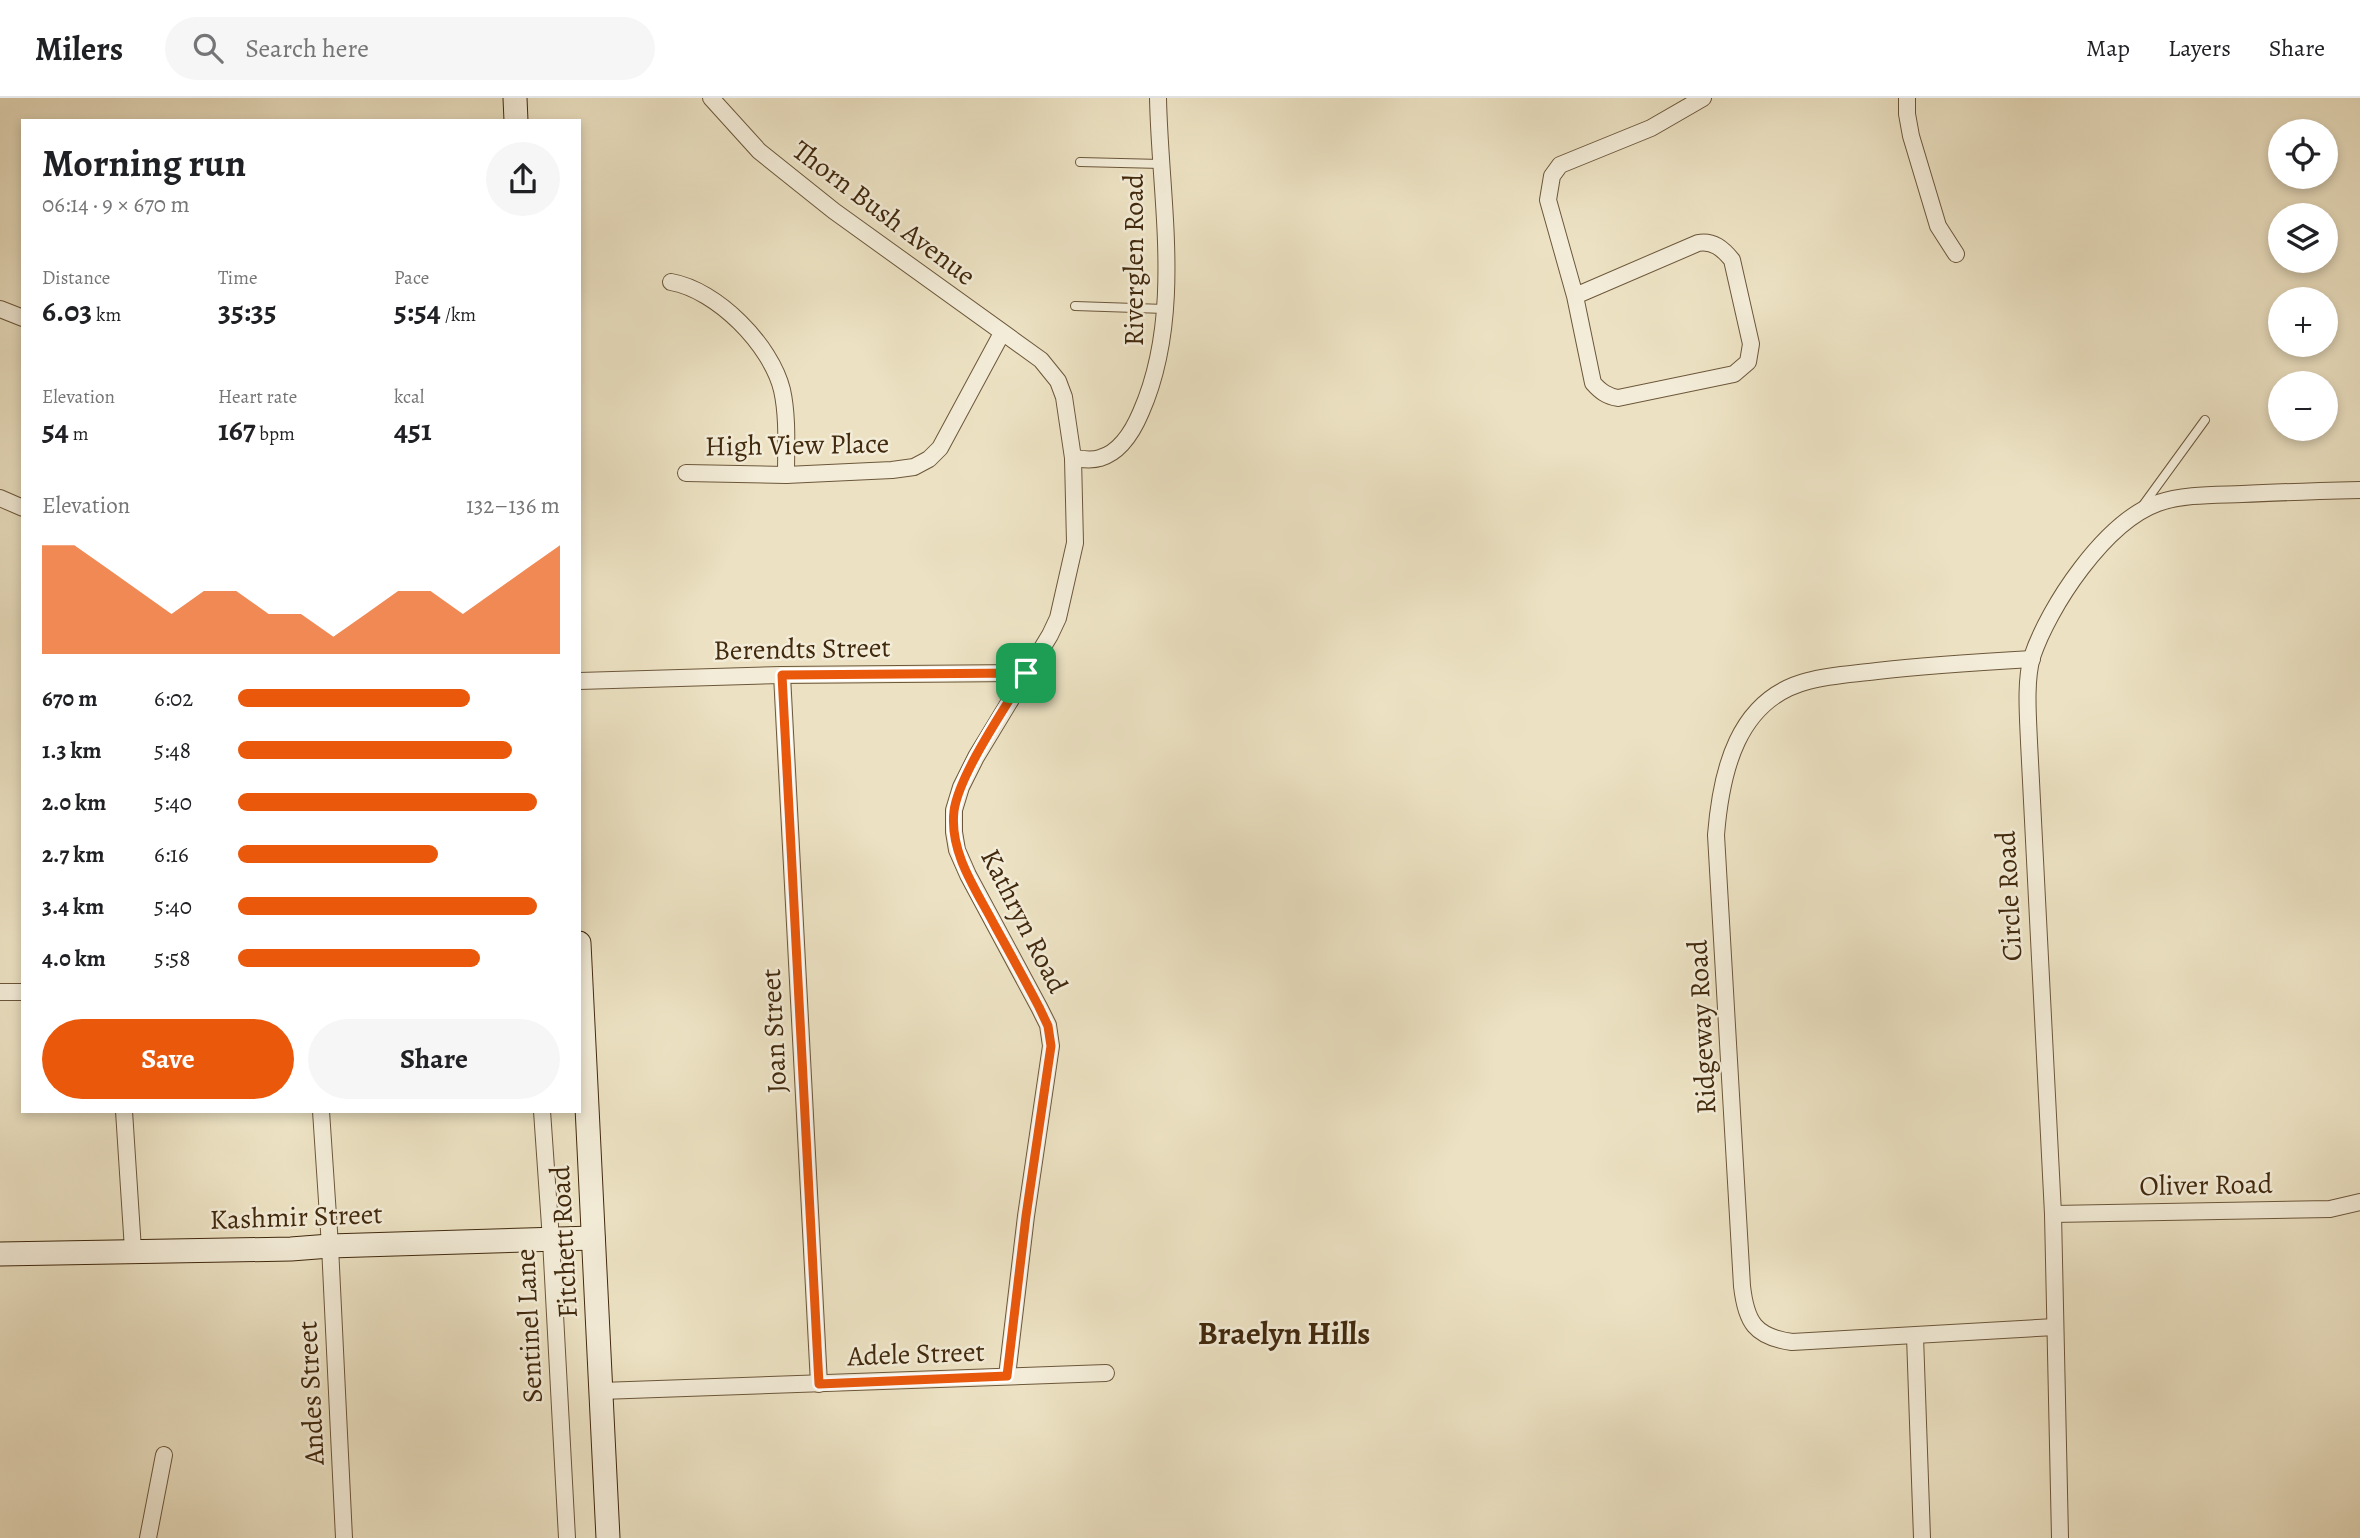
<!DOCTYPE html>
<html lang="en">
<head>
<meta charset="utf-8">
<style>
	body { margin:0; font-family:Alegreya,serif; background:#f6f6f6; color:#202124; height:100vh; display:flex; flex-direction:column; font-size:26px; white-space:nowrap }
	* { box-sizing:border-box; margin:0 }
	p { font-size:23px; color:#757577 }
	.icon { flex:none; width:38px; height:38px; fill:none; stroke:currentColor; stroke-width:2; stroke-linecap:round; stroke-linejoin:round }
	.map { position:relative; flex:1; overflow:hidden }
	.drawer { position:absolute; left:21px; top:21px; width:560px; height:994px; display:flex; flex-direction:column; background:#fff; border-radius:0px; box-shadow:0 4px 10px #0003 }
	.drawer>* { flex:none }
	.fabs { position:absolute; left:2268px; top:21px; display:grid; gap:14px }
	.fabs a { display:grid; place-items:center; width:70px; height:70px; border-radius:50%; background:#fff; box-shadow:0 4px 10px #0003; font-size:35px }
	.pin { position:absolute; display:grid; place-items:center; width:60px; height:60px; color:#fff; margin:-30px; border-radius:14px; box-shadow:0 4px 10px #0006 }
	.round { display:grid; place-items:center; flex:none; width:74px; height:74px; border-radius:37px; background:#f6f6f6 }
	.head { display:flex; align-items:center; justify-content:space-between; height:119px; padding:0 21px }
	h1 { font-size:38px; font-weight:700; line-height:52px }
	.stats { display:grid; grid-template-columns:repeat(3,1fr); gap:10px; height:119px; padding:7px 21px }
	.stats div { display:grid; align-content:center }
	.stats b { font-size:30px; font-weight:700 }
	.stats small { font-size:19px; font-weight:400 }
	.stats p { font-size:19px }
	.chart { height:196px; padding:14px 21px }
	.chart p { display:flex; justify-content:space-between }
	.chart svg { width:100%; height:126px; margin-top:7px; fill:#ea580c; opacity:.7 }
	.primary-button { display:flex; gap:14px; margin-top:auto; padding:14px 21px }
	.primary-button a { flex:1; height:80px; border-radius:42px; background:#ea580c; color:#fff; font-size:28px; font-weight:700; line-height:80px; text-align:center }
	.primary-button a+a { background:#f6f6f6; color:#202124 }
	ul { padding:0 21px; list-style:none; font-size:23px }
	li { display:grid; grid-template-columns:112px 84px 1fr; align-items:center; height:52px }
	li i { height:18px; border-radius:9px; background:#ea580c }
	header { display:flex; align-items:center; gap:42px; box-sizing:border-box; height:98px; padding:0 35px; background:#fff; border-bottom:2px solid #e0e0e0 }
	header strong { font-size:33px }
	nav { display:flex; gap:38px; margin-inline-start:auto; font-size:24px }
	.search { width:490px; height:63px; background:#f6f6f6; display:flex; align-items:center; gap:18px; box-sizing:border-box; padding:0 24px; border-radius:38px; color:#757577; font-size:26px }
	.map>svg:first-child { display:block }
</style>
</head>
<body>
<header>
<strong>Milers</strong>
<div class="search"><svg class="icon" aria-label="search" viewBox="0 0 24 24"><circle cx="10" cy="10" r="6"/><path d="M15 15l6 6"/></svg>Search here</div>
<nav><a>Map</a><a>Layers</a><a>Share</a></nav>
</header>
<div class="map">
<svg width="2360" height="1440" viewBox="0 0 2360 1440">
	<rect width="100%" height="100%" fill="#ece2c3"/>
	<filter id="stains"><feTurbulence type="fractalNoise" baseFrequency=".00286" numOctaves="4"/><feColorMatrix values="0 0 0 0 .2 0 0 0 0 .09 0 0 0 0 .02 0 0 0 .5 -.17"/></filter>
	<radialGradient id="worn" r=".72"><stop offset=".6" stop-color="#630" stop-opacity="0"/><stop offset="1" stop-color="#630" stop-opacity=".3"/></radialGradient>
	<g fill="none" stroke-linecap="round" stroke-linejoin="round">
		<defs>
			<g id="lane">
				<path d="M1080,64L1161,66"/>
				<path d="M1075,208L1165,211"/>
				<path d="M2141,410L2205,322"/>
			</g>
			<g id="street">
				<path d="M711,0L759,53L834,113L1041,262L1058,283L1064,299L1073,360L1075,445L1058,520L1050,537L976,659L961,689L954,712V734L957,752L968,777L1039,909L1048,927L1051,948L1026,1118L1007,1278"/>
				<path d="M1907,0V16L1911,38L1938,128L1956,156"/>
				<path d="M671,184C717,192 771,247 782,292C788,319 786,349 786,377"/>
				<path d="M1575,198L1698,145C1713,142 1723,151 1732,162L1751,246L1748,264L1734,276L1618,300C1607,298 1601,294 1593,285L1575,198L1548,102L1552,78L1560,67L1651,30L1703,0"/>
				<path d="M0,211L23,220"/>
				<path d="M1073,360C1082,361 1091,363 1100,360C1121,354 1133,333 1141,314C1184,216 1160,103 1158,0"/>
				<path d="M686,375L786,377L892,372L914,369L929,361L940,350L1002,235"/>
				<path d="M0,400L23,410"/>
				<path d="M2032,561C1980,564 1928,567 1877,573C1854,576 1830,577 1808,583C1737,601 1721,674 1716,737L1742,1188C1746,1224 1755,1239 1792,1244L2055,1229"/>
				<path d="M782,577L819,1286"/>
				<path d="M579,583L782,577L1026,575"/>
				<path d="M0,894H23"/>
				<path d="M124,1013L133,1152"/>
				<path d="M321,1013L330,1148L344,1440"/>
				<path d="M542,1013L551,1142L567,1440"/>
				<path d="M2053,1116L2330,1111L2360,1104"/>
				<path d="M1915,1238L1922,1440"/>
				<path d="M601,1293L1106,1275"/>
				<path d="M148,1440L164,1357"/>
				<path d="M2060,1440L2053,1116L2029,644C2028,619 2025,583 2032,559C2049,508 2105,424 2158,405C2184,396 2215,397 2242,396C2282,394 2321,393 2360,392"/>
			</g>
			<g id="secondary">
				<path d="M515,0L516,23"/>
				<path d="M579,845L608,1440"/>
				<path d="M0,1156L291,1151L330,1148L593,1140"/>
			</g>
		</defs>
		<!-- lane casing -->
		<use href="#lane" stroke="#6c573a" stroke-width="10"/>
		<!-- street casing -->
		<use href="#street" stroke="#6c573a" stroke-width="18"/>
		<!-- secondary casing -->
		<use href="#secondary" stroke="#41290d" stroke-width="25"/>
		<!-- lane -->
		<use href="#lane" stroke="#f3ecd8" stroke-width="8"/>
		<!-- street -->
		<use href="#street" stroke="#f3ecd8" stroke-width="16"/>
		<!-- secondary -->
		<use href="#secondary" stroke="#f3ecd8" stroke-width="23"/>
	</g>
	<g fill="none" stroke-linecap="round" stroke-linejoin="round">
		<defs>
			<path id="route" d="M1026,575C1006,609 959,676 954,713C949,755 977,793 995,828C1010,855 1025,882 1039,909L1048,928L1051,948L1026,1118L1007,1278L819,1286L782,577Z"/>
		</defs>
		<!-- route casing -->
		<use href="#route" stroke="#fff" stroke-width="14"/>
		<!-- route -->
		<use href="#route" stroke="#ea580c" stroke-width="9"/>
	</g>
	<g text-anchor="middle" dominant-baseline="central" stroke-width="5" stroke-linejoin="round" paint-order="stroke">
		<!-- street labels -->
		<g font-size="28" fill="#41290d" stroke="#f3ecd8">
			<text transform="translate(884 115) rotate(37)">Thorn Bush Avenue</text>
			<text transform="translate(1134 162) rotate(-90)">Riverglen Road</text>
			<text transform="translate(797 347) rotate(-1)">High View Place</text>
			<text transform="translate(802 551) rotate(-1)">Berendts Street</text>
			<text transform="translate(2009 798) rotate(-93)">Circle Road</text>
			<text transform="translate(1024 823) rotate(63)">Kathryn Road</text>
			<text transform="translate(1702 929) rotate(-93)">Ridgeway Road</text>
			<text transform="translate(774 933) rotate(-93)">Joan Street</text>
			<text transform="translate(2206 1087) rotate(-1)">Oliver Road</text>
			<text transform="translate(296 1119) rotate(-2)">Kashmir Street</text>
			<text transform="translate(564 1144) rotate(-93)">Fitchett Road</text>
			<text transform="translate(529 1228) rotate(-93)">Sentinel Lane</text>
			<text transform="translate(916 1256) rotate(-2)">Adele Street</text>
			<text transform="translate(311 1295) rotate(-93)">Andes Street</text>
		</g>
		<!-- quarter labels -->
		<g font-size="32" font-weight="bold" fill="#41290d" stroke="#f3ecd8">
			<text x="1284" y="1235">Braelyn Hills</text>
		</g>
	</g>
	<rect width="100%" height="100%" filter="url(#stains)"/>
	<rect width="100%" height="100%" fill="url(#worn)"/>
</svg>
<div class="fabs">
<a><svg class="icon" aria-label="locate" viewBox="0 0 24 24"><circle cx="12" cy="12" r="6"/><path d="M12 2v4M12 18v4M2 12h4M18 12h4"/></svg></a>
<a><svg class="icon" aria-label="layers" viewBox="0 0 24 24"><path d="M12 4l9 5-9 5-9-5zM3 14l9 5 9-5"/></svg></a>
<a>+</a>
<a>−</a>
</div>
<div class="pin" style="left:1026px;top:575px;background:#1e9e55"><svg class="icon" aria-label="arrive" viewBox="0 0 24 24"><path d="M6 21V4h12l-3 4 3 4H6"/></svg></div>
<section class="drawer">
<div class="head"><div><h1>Morning run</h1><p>06:14 · 9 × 670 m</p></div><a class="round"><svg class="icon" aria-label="share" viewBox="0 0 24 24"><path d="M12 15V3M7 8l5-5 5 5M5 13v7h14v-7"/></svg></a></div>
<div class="stats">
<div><p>Distance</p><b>6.03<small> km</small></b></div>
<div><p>Time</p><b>35:35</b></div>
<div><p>Pace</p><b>5:54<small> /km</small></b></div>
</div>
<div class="stats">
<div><p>Elevation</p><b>54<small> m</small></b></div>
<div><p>Heart rate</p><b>167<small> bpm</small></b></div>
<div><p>kcal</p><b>451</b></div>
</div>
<div class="chart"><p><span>Elevation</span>132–136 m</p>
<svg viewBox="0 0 160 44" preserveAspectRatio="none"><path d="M0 44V6L10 6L20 14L30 22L40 30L50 22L60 22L70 30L80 30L90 38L100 30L110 22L120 22L130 30L140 22L150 14L160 6V44z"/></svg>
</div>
<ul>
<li><b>670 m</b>6:02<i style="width:72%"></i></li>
<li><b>1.3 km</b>5:48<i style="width:85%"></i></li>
<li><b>2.0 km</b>5:40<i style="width:93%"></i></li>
<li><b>2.7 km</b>6:16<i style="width:62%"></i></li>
<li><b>3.4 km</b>5:40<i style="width:93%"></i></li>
<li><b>4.0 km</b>5:58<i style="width:75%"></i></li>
</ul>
<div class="primary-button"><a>Save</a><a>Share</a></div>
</section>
</div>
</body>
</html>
